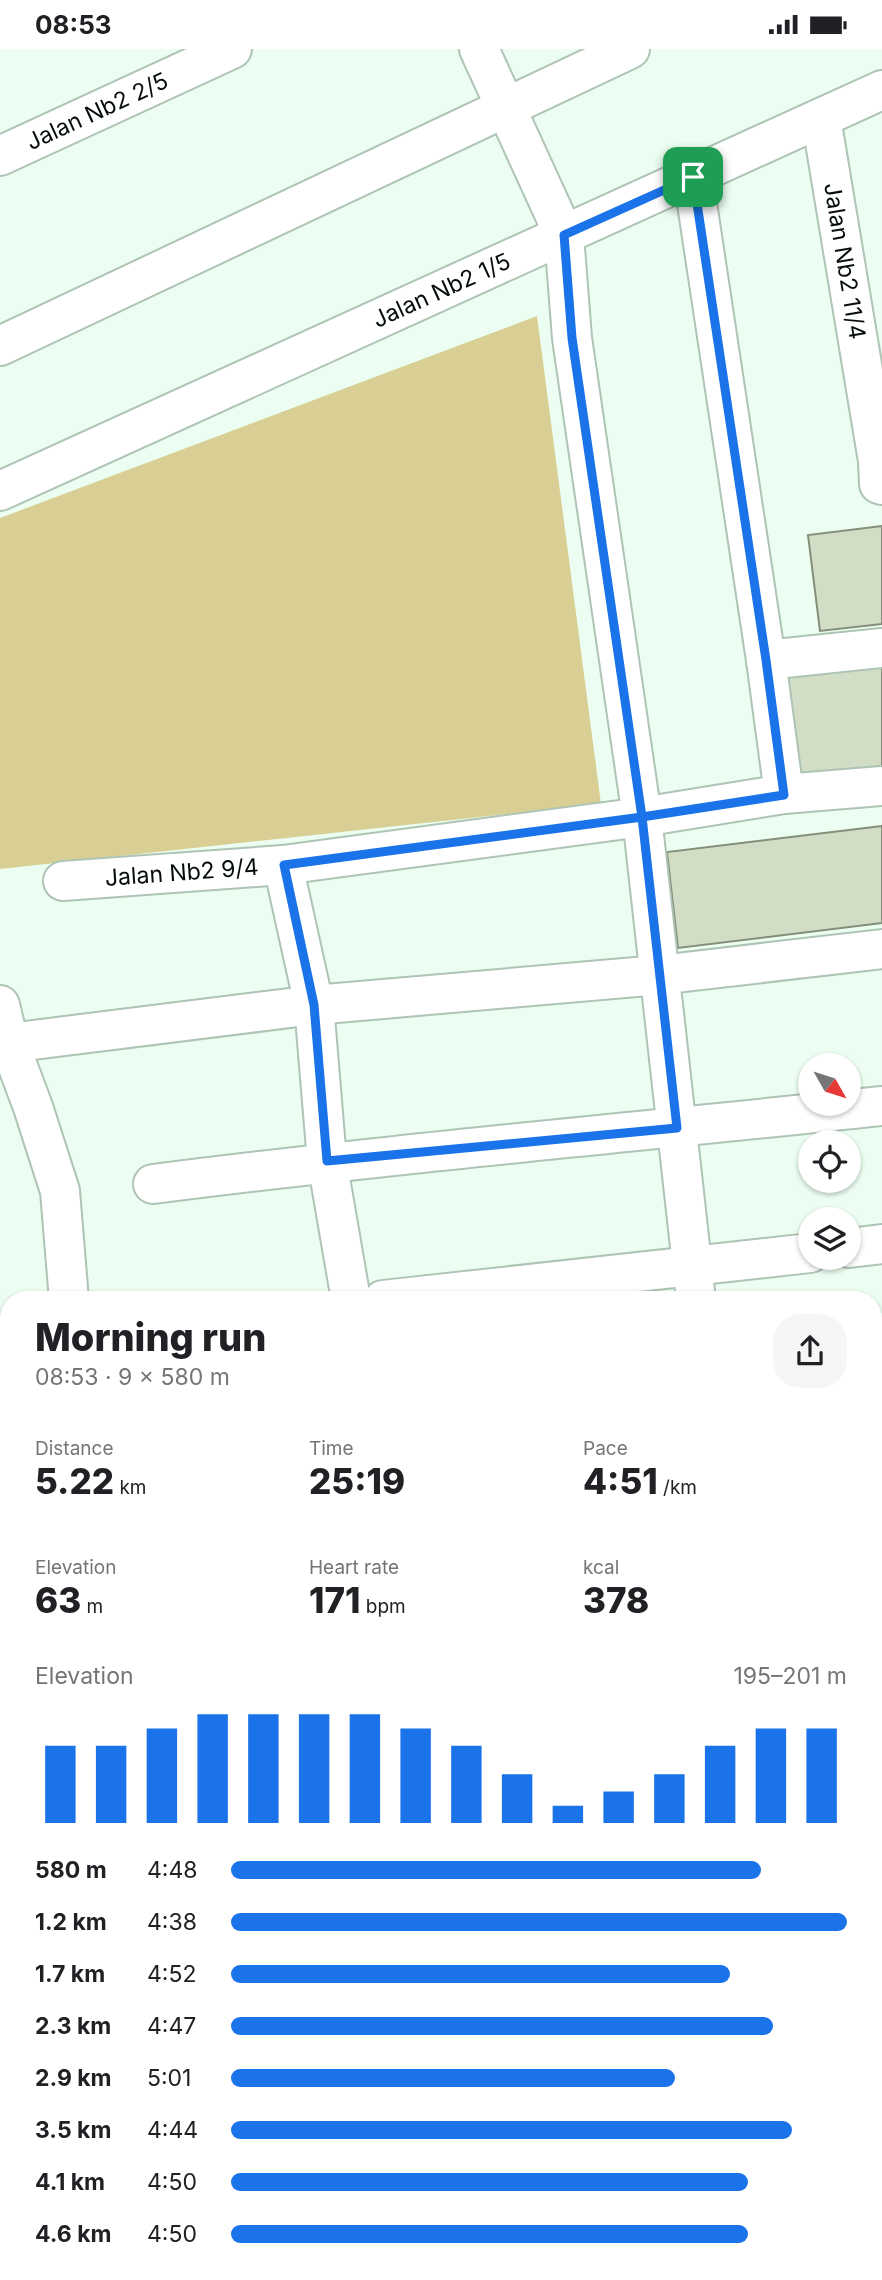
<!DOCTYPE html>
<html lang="en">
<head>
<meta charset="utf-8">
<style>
	body { margin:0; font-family:Inter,sans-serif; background:#f6f6f6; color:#202124; height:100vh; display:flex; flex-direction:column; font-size:26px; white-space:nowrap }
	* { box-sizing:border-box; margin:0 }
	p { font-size:23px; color:#757577 }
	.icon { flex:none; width:38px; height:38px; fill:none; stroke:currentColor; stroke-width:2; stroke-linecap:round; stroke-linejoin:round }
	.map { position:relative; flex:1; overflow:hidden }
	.panel { position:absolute; left:0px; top:1242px; width:882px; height:989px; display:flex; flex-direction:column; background:#fff; border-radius:28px 28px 0 0; box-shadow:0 2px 5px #0004 }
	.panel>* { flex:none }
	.needle { width:46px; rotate:129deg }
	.buttons { position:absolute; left:798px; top:1004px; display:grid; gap:14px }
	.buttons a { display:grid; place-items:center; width:63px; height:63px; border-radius:50%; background:#fff; box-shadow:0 2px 5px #0004; font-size:35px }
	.pin { position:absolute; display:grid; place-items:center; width:60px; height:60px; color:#fff; margin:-30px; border-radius:14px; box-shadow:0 4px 10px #0006 }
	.round { display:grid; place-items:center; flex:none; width:74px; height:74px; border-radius:28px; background:#f6f6f6 }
	.summary { display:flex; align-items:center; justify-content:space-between; height:119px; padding:0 35px }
	h1 { font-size:38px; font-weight:800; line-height:52px }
	.figures { display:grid; grid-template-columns:repeat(3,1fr); gap:10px; height:119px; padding:7px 35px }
	.figures div { display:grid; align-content:center }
	.figures b { font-size:35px; font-weight:800 }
	.figures small { font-size:19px; font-weight:400 }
	.figures p { font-size:19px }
	.chart { height:196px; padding:14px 35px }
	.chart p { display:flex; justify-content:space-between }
	.chart svg { width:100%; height:126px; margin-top:7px; stroke:#1a73e8; stroke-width:6 }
	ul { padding:0 35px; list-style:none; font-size:23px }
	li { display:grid; grid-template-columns:112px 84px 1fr; align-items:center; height:52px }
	li i { height:18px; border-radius:9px; background:#1a73e8 }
	.status { display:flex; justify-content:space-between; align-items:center; height:49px; padding:0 35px; background:#fff; direction:ltr }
	.status svg { height:19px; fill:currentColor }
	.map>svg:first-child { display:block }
</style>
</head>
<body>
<div class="status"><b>08:53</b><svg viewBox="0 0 49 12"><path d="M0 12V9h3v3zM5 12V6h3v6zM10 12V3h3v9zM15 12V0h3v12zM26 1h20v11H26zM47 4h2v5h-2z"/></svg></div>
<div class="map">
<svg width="882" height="2231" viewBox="0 0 882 2231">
	<rect width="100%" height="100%" fill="#ebfef1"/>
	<!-- green -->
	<path fill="#d9cf94" d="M537,267L601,755L0,820V469Z"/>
	<!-- building -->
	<g fill="#d2ddc6" stroke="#848e79" stroke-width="2">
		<path d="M882,477V575L820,582L808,486Z"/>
		<path d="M882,616V717L782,729L770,630Z"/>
		<path d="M882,777V874L678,899L667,803Z"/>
	</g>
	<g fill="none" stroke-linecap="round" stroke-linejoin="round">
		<defs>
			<g id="minor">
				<path d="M479,0L564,186L572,289L642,768L696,1251"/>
				<path id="s1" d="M821,69L878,412L879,435L882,436"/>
				<path id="s2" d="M0,107L232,0"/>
				<path d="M693,128L766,611L784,745"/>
				<path d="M0,297L630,0"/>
				<path id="s3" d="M0,442L882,41"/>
				<path d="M766,611L882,599"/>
				<path d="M283,816L314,956L327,1112L351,1251"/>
				<path id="s4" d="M63,832L283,816L642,768L784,745L882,737"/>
				<path d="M0,956L9,994L33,1058L60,1142L69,1251"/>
				<path d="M9,994L314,956L659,926L882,900"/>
				<path d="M153,1135C395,1104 639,1083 882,1057"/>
				<path d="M849,1199L882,1195"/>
				<path d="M383,1251L810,1204"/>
				<path d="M873,1349L882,1348"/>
				<path d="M873,1500L882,1499"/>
				<path d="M873,1654L882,1653"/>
				<path d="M873,1776L882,1775"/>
				<path d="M873,1926L882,1925"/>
				<path d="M873,2090L882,2088"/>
				<path d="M224,2222L226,2231"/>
				<path d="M743,2222L744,2231"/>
				<path d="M859,2231L882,2228"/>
			</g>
		</defs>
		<!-- minor casing -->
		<use href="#minor" stroke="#aec4b5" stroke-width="42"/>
		<!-- minor -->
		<use href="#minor" stroke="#fff" stroke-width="38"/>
		<defs>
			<g id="rail">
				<path d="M0,1802L9,1844"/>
				<path d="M89,2222L91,2231"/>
			</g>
		</defs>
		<!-- rail casing -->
		<use href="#rail" stroke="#626f66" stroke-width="8"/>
		<!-- rail -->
		<use href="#rail" stroke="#ebfef1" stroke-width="5" stroke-dasharray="16" stroke-linecap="butt"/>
	</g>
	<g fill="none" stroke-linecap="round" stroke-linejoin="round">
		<defs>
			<path id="route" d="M693,128L564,186L572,289L642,768L677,1079L327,1112L314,956L284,816L642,768L784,746L766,611L693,128"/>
		</defs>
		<!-- route casing -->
		<use href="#route" stroke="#fff" stroke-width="14"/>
		<!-- route -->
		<use href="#route" stroke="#1a73e8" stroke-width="9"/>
	</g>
	<g text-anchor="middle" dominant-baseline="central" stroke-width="6" stroke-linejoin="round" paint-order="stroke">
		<!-- street labels -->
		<g font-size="23" fill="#060e09" stroke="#ebfef1">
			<text stroke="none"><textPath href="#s2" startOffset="107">Jalan Nb2 2/5</textPath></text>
			<text stroke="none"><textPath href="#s1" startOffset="145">Jalan Nb2 11/4</textPath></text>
			<text stroke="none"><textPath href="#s3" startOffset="485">Jalan Nb2 1/5</textPath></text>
			<text stroke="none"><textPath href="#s4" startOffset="119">Jalan Nb2 9/4</textPath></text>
		</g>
	</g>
</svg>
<div class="buttons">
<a><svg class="needle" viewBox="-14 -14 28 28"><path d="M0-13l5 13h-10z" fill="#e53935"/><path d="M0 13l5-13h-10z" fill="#757577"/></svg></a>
<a><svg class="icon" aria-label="locate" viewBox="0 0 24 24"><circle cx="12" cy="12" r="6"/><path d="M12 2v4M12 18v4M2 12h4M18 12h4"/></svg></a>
<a><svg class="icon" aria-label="layers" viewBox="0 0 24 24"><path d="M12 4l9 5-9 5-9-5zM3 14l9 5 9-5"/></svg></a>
</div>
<div class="pin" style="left:693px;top:128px;background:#1e9e55"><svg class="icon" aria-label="arrive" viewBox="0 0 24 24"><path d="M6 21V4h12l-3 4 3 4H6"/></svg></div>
<section class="panel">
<div class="summary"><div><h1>Morning run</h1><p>08:53 · 9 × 580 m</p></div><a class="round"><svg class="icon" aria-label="share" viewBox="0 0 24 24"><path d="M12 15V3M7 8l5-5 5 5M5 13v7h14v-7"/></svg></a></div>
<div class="figures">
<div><p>Distance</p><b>5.22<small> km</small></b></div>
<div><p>Time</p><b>25:19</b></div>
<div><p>Pace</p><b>4:51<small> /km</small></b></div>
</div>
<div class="figures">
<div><p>Elevation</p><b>63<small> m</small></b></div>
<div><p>Heart rate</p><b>171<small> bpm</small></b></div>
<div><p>kcal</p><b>378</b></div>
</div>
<div class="chart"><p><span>Elevation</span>195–201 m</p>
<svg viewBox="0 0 160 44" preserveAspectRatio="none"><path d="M5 44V17M15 44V17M25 44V11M35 44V6M45 44V6M55 44V6M65 44V6M75 44V11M85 44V17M95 44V27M105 44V38M115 44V33M125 44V27M135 44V17M145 44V11M155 44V11"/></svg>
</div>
<ul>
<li><b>580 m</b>4:48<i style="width:86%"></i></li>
<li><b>1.2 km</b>4:38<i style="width:100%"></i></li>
<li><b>1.7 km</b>4:52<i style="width:81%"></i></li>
<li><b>2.3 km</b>4:47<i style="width:88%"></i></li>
<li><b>2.9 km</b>5:01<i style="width:72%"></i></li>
<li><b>3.5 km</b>4:44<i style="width:91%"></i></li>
<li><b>4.1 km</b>4:50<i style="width:84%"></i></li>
<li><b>4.6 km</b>4:50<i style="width:84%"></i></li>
</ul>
</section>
</div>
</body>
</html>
